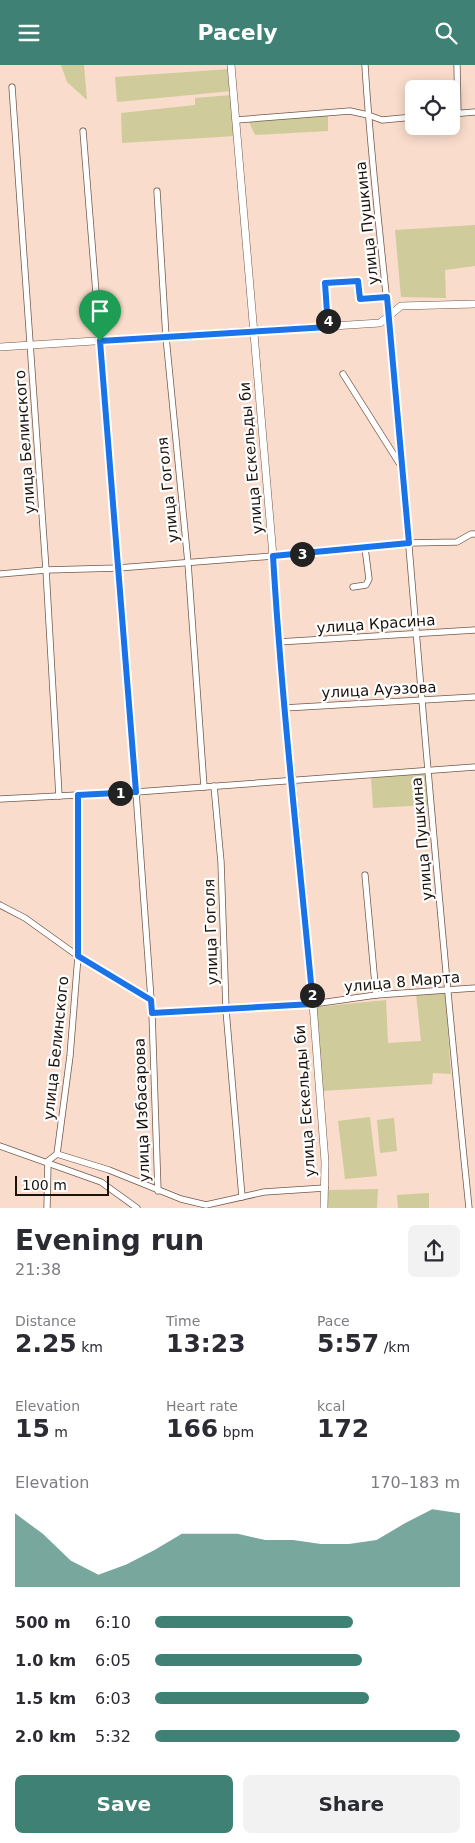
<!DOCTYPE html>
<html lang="en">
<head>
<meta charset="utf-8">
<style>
	body { margin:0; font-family:"DejaVu Sans",sans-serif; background:#f2f2f3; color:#2b2b33; height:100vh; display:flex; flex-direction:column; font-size:19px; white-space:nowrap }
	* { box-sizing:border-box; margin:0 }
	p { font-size:16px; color:#7c7c81 }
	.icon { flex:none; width:28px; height:28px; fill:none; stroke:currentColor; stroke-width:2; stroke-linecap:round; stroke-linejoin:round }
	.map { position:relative; height:1143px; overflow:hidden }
	.drawer { display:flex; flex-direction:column; background:#fff; flex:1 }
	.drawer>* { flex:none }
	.buttons { position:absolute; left:405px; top:15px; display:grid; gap:10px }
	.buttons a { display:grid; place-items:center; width:55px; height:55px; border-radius:8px; background:#fff; box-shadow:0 2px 12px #0003; font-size:25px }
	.scale { position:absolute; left:15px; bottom:12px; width:94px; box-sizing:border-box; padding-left:5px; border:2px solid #1b120c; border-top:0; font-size:14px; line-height:18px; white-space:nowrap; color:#1b120c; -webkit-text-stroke:4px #fff; paint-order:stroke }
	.pin { position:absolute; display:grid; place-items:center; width:42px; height:42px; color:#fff; margin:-51px -21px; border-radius:50% 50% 50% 0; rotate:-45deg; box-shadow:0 0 5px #0007 }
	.pin .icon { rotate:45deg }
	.km { position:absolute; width:25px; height:25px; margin:-12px; border-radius:50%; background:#222; color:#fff; font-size:14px; line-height:25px; text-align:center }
	.round { display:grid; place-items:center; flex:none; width:52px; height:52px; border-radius:8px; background:#f2f2f3 }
	.summary { display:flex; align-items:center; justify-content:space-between; height:85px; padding:0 15px }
	h1 { font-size:28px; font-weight:700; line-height:38px }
	.figures { display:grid; grid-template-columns:repeat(3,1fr); gap:8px; height:85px; padding:5px 15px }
	.figures div { display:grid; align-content:center }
	.figures b { font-size:25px; font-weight:700 }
	.figures small { font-size:14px; font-weight:400 }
	.figures p { font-size:14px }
	.chart { height:140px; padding:10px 15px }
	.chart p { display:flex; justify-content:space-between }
	.chart svg { width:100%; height:90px; margin-top:5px; fill:#3f8275; opacity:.7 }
	.action { display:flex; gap:10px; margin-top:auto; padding:10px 15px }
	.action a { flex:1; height:58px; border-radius:8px; background:#3f8275; color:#fff; font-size:20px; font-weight:700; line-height:58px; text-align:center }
	.action a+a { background:#f2f2f3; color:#2b2b33 }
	ul { padding:0 15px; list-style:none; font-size:16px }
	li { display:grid; grid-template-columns:80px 60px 1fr; align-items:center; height:38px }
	li i { height:12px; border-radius:6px; background:#3f8275 }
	header { display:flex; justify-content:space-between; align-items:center; height:65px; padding:0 15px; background:#3f8275; color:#fff; font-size:22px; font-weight:700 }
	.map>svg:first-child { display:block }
</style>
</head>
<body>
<header><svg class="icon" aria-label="menu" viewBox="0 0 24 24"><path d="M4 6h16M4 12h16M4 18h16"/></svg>Pacely<svg class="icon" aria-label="search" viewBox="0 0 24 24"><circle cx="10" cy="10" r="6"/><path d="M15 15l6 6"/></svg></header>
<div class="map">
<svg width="475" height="1143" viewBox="0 0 475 1143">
	<rect width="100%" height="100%" fill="#f9dccb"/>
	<!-- green -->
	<g fill="#cfcb9a">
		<path d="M61,0H84L87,35L67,17Z"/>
		<path d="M230,4L232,26L117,37L115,12Z"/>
		<path d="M232,30L235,71L122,78L121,48L195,40V33Z"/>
		<path d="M328,50V66L255,70L249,57Z"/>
		<path d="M475,160V201L445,205L446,233L401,232L395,165Z"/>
		<path d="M425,707L428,740L373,743L371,712Z"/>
		<path d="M445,928L451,1009L433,1008L432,1019L321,1026L317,942L386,935L388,978L421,976L416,929Z"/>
		<path d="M370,1052L377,1111L345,1114L338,1056Z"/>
		<path d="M394,1053L397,1086L380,1088L377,1055Z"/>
		<path d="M378,1124L377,1143H324L329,1125Z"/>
		<path d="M429,1128V1143H398L397,1130Z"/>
	</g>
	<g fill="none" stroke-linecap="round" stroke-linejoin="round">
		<defs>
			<g id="minor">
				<path d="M365,0C372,117 388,234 398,350C420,615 442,879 469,1143"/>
				<path d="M457,0L458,48"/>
				<path d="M12,22L46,505L59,731"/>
				<path d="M451,49L475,47"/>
				<path d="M236,55L350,46L368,50L382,55L414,52"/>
				<path d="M83,66L136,727L152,948L158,1126"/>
				<path d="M157,126L166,272L188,498L204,722"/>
				<path d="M328,261L325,218L358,216L360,234L387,232"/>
				<path d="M343,309L401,401"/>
				<path d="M0,509L46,505L118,503L273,491L409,478L457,477L471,469H475"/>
				<path d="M353,522L366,520L369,514L365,483"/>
				<path d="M278,577L475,565"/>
				<path d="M284,643L475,632"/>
				<path d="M214,721L221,797L226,945L242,1132"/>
				<path d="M0,734L136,727L475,702"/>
				<path d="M365,810L376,930"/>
				<path d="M0,840L25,853L78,891L151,935"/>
				<path d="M152,948L313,939L376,930L475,923"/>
				<path d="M0,1081L101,1117L137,1143"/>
				<path d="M57,1089L109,1105L181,1134L206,1140L264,1127L325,1123"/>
				<path d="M47,1143L48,1096L57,1089L70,991L78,891L79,730"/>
			</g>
			<g id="tertiary">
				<path d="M231,0L273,491L284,643L292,715L313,939L325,1097L324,1143"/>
				<path d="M0,282L380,258L401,241L475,239"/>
			</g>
		</defs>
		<!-- minor casing -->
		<use href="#minor" stroke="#72594b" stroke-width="7"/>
		<!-- tertiary casing -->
		<use href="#tertiary" stroke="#72594b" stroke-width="8"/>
		<!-- minor -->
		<use href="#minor" stroke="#fff" stroke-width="5.5"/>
		<!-- tertiary -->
		<use href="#tertiary" stroke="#fff" stroke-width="7"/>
	</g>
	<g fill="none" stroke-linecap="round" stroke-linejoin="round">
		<defs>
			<path id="route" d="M358,216L360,234L387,232L409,478L273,491C282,641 299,790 313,939L152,948L151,935L78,891V730L136,727L100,276L328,262L325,218Z"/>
		</defs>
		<!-- route casing -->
		<use href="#route" stroke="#fff" stroke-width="10"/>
		<!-- route -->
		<use href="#route" stroke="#1a73e8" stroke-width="6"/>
	</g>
	<g text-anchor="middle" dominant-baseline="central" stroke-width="4.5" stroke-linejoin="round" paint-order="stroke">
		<!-- street labels -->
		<g font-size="15" fill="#1b120c" stroke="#fff">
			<text transform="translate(367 158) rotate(-96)">улица Пушкина</text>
			<text transform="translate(25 377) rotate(-94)">улица Белинского</text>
			<text transform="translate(251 393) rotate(-95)">улица Ескельды би</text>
			<text transform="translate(168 425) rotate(-96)">улица Гоголя</text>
			<text transform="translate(376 559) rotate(-4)">улица Красина</text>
			<text transform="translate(379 625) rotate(-3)">улица Ауэзова</text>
			<text transform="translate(422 774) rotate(-95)">улица Пушкина</text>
			<text transform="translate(211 867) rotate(-92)">улица Гоголя</text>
			<text transform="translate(402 917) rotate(-5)">улица 8 Марта</text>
			<text transform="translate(56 983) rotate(-84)">улица Белинского</text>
			<text transform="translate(305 1036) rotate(-94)">улица Ескельды би</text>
			<text transform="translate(142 1045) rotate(-92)">улица Избасарова</text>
		</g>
	</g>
</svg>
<div class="buttons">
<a><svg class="icon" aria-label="locate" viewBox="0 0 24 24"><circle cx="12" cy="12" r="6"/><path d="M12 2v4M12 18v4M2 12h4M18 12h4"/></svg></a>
</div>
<div class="scale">100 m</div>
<div class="pin" style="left:100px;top:276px;background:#1e9e55"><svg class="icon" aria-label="arrive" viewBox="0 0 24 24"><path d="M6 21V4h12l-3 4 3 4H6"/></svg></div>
<b class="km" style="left:120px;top:728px">1</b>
<b class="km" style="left:312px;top:930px">2</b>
<b class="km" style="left:302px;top:489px">3</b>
<b class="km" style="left:328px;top:256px">4</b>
</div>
<section class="drawer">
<div class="summary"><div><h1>Evening run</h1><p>21:38</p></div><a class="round"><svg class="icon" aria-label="share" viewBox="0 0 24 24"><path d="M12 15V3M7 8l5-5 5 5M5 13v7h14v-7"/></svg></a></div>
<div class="figures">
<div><p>Distance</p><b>2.25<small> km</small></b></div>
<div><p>Time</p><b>13:23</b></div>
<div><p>Pace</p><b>5:57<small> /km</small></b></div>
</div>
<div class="figures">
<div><p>Elevation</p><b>15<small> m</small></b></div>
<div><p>Heart rate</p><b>166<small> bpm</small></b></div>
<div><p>kcal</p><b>172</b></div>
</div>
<div class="chart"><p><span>Elevation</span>170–183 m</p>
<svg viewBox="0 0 160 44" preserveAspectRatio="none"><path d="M0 44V8L10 18L20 31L30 38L40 33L50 26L60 18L70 18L80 18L90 21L100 21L110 23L120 23L130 21L140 13L150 6L160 8V44z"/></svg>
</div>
<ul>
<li><b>500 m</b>6:10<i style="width:65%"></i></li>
<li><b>1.0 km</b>6:05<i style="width:68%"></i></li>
<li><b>1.5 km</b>6:03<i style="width:70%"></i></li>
<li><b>2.0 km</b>5:32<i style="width:100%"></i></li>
</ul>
<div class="action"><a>Save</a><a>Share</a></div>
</section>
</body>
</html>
